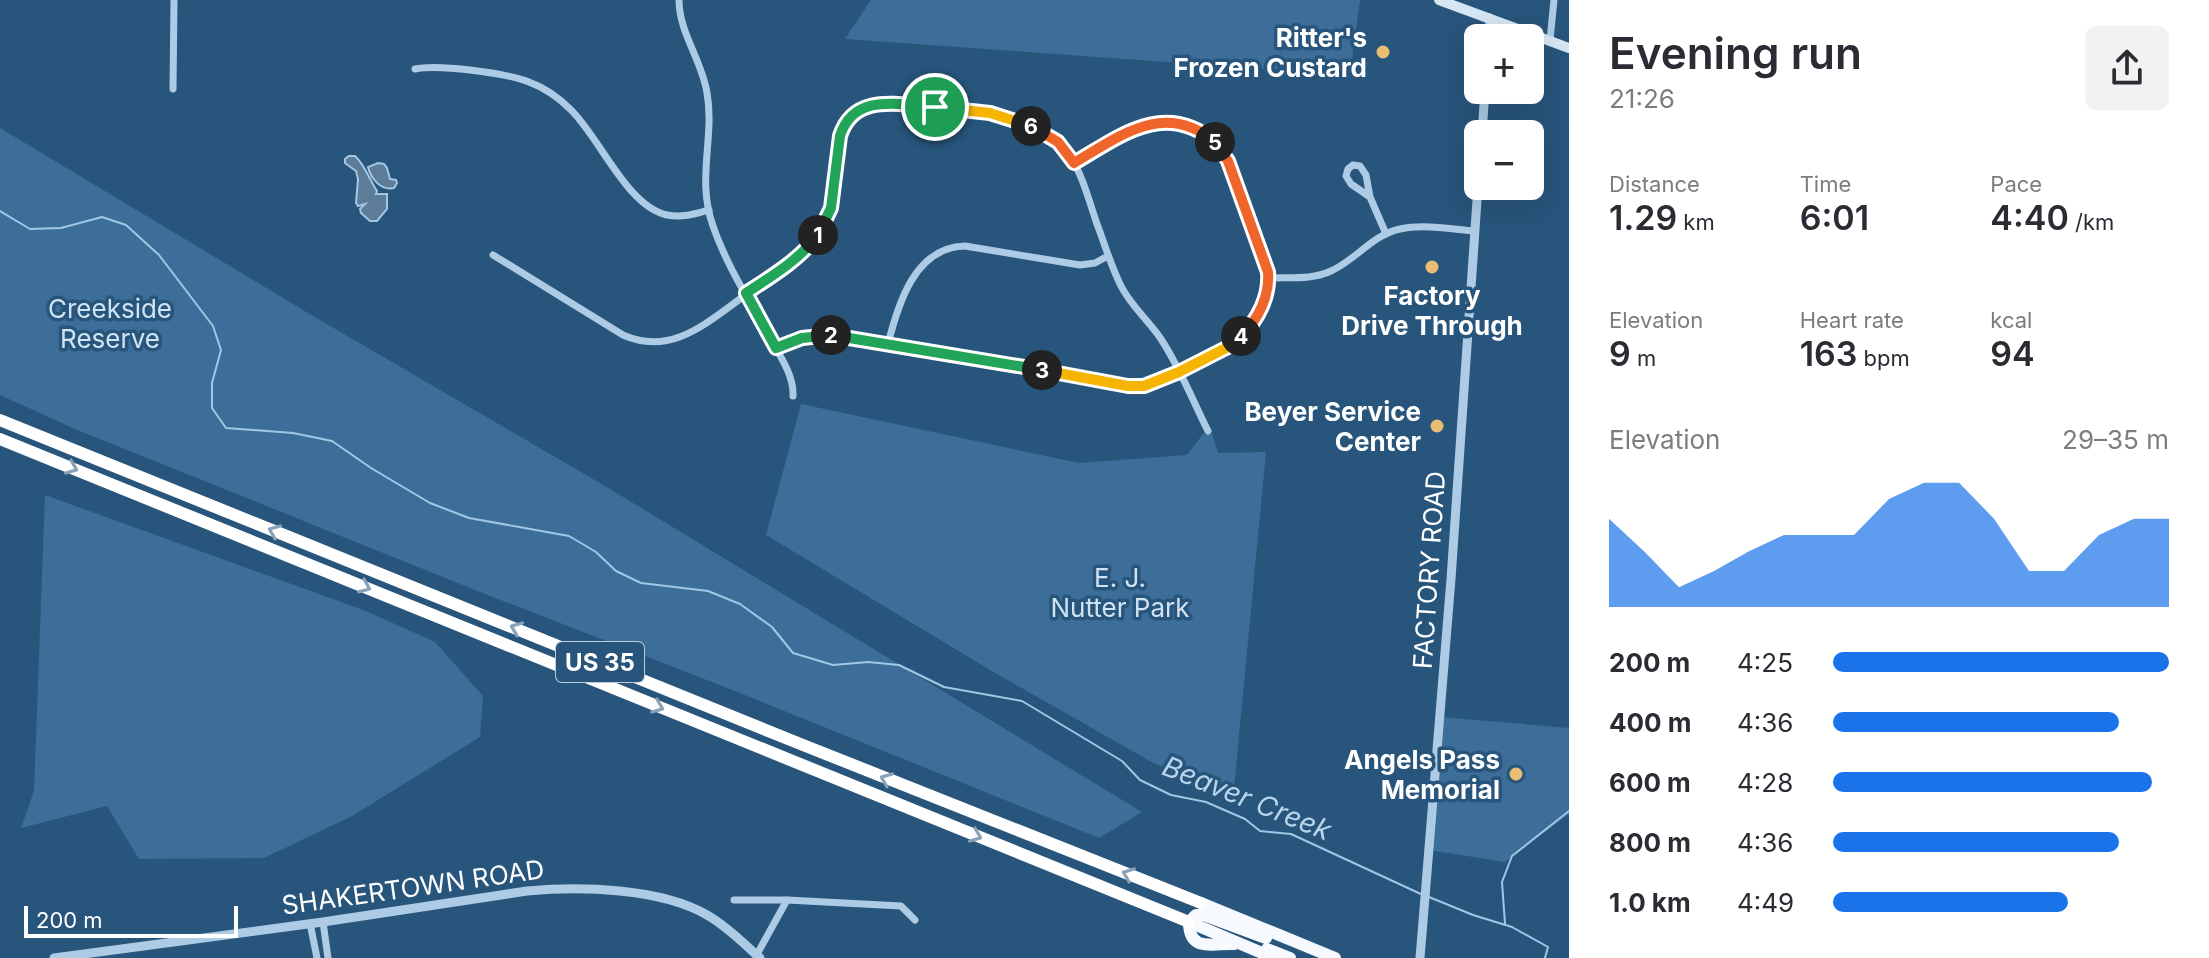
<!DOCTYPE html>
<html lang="en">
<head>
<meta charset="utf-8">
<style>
	body { margin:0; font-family:Inter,sans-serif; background:#f2f2f3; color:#2b2b33; height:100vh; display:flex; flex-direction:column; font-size:30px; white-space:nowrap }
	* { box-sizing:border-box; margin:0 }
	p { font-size:26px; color:#7c7c81 }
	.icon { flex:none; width:44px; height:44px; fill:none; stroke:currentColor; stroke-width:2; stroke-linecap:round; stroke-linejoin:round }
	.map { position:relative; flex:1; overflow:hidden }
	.panel { display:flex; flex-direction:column; background:#fff; width:640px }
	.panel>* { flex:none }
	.buttons { position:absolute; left:1464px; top:24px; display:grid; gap:16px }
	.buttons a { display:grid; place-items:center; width:80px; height:80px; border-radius:12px; background:#fff; box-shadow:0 8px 32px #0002; font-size:40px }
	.scale { position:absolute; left:24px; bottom:20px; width:214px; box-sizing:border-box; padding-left:8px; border:4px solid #fff; border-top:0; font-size:22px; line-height:28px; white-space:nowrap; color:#fff; -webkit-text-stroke:6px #28557c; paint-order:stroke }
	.pin { position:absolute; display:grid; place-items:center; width:68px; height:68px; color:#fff; margin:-34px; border:4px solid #fff; border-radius:50%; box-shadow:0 2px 8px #0007 }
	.km { position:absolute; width:40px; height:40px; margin:-20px; border-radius:50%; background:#222; color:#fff; font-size:22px; line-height:40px; text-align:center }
	.round { display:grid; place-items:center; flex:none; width:84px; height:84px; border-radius:12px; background:#f2f2f3 }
	.head { display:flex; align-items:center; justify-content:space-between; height:136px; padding:0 40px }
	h1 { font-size:44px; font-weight:600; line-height:60px }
	.figures { display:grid; grid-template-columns:repeat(3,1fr); gap:12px; height:136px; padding:8px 40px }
	.figures div { display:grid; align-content:center }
	.figures b { font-size:34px; font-weight:600 }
	.figures small { font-size:22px; font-weight:400 }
	.figures p { font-size:22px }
	.chart { height:224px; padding:16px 40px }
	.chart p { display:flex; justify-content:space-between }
	.chart svg { width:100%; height:144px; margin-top:8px; fill:#1a73e8; opacity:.7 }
	ul { padding:0 40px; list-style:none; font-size:26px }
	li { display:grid; grid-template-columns:128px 96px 1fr; align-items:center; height:60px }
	li i { height:20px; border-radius:10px; background:#1a73e8 }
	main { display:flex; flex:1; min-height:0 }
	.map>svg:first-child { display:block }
</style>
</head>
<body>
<main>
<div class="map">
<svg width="1569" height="958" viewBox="0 0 1569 958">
	<rect width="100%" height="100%" fill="#28557c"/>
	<!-- green -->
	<g fill="#3c6e99">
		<path d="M871,0H1360L1350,75L845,39Z"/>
		<path d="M0,128L308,313L610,489L1142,812L1099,838L735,691L480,592L75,429L0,395Z"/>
		<path d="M801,404L1079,463L1187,455L1203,434L1212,433L1218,453L1266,452L1233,799L1148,760L990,670L766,535Z"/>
		<path d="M45,495L366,611L435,642L483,696L480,737L352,816L264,858L139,859L107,806L21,828L34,791Z"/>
		<path d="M1440,717L1569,728V814L1505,862L1429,850Z"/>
	</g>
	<!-- water -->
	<g fill="#5c7c97" stroke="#a1c7e4" stroke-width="2">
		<path d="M349,156H355C365,165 369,179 377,191L376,194H387V209L377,221H370L361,213L360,209L365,204L358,206L356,203L358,179L356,171L345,163V159Z"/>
		<path d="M378,163L384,164L387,168L390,179L396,180L397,183L394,188C381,191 371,179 368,167Z"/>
	</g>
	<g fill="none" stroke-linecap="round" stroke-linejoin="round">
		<!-- stream -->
		<g stroke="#a1c7e4" stroke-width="2">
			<path d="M0,211L30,229L61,228L102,217L126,225L159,255L213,326L221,350L212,383V408L226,428L293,433L332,441L371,468L430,503L469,518L569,536L596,552L616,571L641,583L708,591L740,604L772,627L793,653L833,665L868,662L899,665L944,687L1022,701L1122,761L1140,780L1171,795L1206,802L1245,819L1260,831L1291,834L1423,895"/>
			<path d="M1429,897L1473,915L1512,927L1548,947L1545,958"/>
			<path d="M1505,924L1502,882L1512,856L1569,811"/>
		</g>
		<!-- minor -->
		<g stroke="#adcbe4" stroke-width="7">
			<path d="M679,0C679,33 702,60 707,93C715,137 696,179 713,226C726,264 749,300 768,335C778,353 794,374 793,396"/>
			<path d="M1550,40L1554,0"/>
			<path d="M415,69C438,64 506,73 529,82C545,88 558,97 570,109C599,136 627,207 667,215C682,218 695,214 709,210"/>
			<path d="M173,89L174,0"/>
			<path d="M1370,197L1351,184L1346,176L1348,169L1353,165L1360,166L1366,175L1370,197L1386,234"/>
			<path d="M493,255L623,335C673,357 708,321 747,294"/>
			<path d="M1269,278C1289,277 1312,280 1331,271C1356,260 1372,235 1400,229C1424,224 1451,229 1475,231"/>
			<path d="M746,293C774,275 808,257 824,226C840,195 828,139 850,116C869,97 902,105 926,107C973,110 1041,113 1070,156C1083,176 1089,201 1097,224C1105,245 1111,266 1121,286C1131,306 1149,321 1161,339C1180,368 1193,401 1208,431"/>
			<path d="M888,344C898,304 915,247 965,246L1080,265L1095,263L1108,256"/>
			<path d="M776,348L802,338L831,335L1134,387C1155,385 1173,376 1191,366C1229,346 1273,323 1268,272C1263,251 1254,229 1246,208C1232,170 1226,137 1181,126C1167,123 1153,123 1139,127C1116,133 1094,151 1074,163"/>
			<path d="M734,900H787"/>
			<path d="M323,922L328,958"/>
			<path d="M310,923L317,958"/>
			<path d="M756,956L787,900L901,906L915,920"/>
		</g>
		<!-- tertiary -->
		<g stroke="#adcbe4" stroke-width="9">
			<path d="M1489,38L1490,18"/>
			<path d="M1482,134L1485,90"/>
			<path d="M54,958L323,922L527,891C580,886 661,888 707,915C727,926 744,944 760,958"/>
			<path d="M1420,958L1451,579L1478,186"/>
		</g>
		<!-- secondary -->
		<path stroke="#d5e6f4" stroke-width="10" d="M1439,0L1569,48"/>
		<!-- trunk -->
		<g stroke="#f6fafe" stroke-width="12">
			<path d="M1201,903L1335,958"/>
			<path d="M1189,922L1196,915H1204L1266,938"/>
			<path d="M1189,922L1274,958"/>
			<path d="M1189,922C1189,953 1213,943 1234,944"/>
			<path d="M1267,949L1290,958"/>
		</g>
		<!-- motorway -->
		<g stroke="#fff" stroke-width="12">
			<path d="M0,420L798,743L1201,903"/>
			<path d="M0,439L1189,922"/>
		</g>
	</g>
	<!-- one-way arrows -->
	<defs><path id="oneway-chevron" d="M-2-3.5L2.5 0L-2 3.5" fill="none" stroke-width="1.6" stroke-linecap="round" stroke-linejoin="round" transform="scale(2)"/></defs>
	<g stroke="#89a2b7">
		<use href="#oneway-chevron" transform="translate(72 468) rotate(22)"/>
		<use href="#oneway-chevron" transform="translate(274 531) rotate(-158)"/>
		<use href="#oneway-chevron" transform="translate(365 587) rotate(23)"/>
		<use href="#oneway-chevron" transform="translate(516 628) rotate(-158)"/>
		<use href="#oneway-chevron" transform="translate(658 707) rotate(22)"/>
		<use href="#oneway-chevron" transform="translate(886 779) rotate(-158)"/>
		<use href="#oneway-chevron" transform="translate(976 836) rotate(22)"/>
		<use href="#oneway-chevron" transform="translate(1128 874) rotate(-159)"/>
	</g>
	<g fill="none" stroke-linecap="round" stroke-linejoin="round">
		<defs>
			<path id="split-1" d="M818,235L831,208L840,136C854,92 899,105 935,107"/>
			<path id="split-2" d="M818,235C799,260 772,276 746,293L776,348L802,338L831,335"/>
			<path id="split-3" d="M831,335L1042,370"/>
			<path id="split-4" d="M1042,370L1128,386H1144L1179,372L1226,348L1241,336"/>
			<path id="split-5" d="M1215,142L1228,161L1268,272C1270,296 1258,320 1241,336"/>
			<path id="split-6" d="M1031,126L1058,142L1074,163C1120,136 1164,100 1215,142"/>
			<path id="split-7" d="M935,107L990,113L1031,126"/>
		</defs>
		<!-- split-1 casing -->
		<use href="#split-1" stroke="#fff" stroke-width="16"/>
		<!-- split-2 casing -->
		<use href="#split-2" stroke="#fff" stroke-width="16"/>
		<!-- split-3 casing -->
		<use href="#split-3" stroke="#fff" stroke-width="16"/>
		<!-- split-4 casing -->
		<use href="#split-4" stroke="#fff" stroke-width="16"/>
		<!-- split-5 casing -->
		<use href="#split-5" stroke="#fff" stroke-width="16"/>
		<!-- split-6 casing -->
		<use href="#split-6" stroke="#fff" stroke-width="16"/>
		<!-- split-7 casing -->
		<use href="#split-7" stroke="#fff" stroke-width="16"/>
		<!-- split-1 -->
		<use href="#split-1" stroke="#22a559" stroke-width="10"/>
		<!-- split-2 -->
		<use href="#split-2" stroke="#22a559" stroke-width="10"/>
		<!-- split-3 -->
		<use href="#split-3" stroke="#22a559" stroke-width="10"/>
		<!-- split-4 -->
		<use href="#split-4" stroke="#f5b400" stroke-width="10"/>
		<!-- split-5 -->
		<use href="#split-5" stroke="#f0652b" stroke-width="10"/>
		<!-- split-6 -->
		<use href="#split-6" stroke="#f0652b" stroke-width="10"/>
		<!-- split-7 -->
		<use href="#split-7" stroke="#f5b400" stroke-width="10"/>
	</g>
	<!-- markers -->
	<g fill="#ebbd73" stroke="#28557c" stroke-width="3">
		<circle cx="1383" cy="52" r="8"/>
		<circle cx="1432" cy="267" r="8"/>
		<circle cx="1437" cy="426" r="8"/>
		<circle cx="1516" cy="774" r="8"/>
	</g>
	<g text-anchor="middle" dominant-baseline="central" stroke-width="7" stroke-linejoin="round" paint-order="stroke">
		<!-- shield labels -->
		<rect fill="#28557c" stroke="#beccd8" stroke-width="2" x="556" y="642" width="88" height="40" rx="6"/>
		<g font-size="24" font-weight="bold" fill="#fff">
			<text x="600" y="662">US 35</text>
		</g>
		<!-- poi labels -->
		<g font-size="26" font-weight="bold" fill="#fff" stroke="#28557c" text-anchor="end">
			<text x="1367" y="37">Ritter's<tspan x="1367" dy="30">Frozen Custard</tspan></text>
			<text x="1432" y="295" text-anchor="middle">Factory<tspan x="1432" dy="30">Drive Through</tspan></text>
			<text x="1421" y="411">Beyer Service<tspan x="1421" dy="30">Center</tspan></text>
			<text x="1500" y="759">Angels Pass<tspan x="1500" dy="30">Memorial</tspan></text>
		</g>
		<!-- park labels -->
		<g font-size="26" fill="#cfe3f3" stroke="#28557c">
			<text x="110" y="308">Creekside<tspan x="110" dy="30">Reserve</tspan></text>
			<text x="1120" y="577">E. J.<tspan x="1120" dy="30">Nutter Park</tspan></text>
		</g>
		<!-- street labels -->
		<g font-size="26" fill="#fff" stroke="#28557c">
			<text transform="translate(1429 570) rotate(-86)">FACTORY ROAD</text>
			<text transform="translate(413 887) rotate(-8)">SHAKERTOWN ROAD</text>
		</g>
		<!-- water labels -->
		<g font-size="28" font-style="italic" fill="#b8d5ec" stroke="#28557c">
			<text transform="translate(1247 798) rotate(22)">Beaver Creek</text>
		</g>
	</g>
</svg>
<div class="buttons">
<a>+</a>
<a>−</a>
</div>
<div class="scale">200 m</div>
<div class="pin" style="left:935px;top:107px;background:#1e9e55"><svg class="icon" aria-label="arrive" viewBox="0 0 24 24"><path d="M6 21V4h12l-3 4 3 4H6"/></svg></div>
<b class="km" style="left:818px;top:235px">1</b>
<b class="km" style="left:831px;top:335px">2</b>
<b class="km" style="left:1042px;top:370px">3</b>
<b class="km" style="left:1241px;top:336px">4</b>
<b class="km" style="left:1215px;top:142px">5</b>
<b class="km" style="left:1031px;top:126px">6</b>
</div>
<section class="panel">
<div class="head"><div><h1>Evening run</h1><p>21:26</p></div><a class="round"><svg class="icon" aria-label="share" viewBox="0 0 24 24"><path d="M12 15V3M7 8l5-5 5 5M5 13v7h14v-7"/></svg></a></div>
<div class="figures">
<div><p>Distance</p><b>1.29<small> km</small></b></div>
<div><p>Time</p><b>6:01</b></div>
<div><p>Pace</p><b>4:40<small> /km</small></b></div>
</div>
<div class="figures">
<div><p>Elevation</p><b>9<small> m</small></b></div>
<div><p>Heart rate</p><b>163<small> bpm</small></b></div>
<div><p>kcal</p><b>94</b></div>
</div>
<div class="chart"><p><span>Elevation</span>29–35 m</p>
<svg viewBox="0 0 160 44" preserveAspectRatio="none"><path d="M0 44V17L10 27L20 38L30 33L40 27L50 22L60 22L70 22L80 11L90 6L100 6L110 17L120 33L130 33L140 22L150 17L160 17V44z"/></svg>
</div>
<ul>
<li><b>200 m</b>4:25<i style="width:100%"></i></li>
<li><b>400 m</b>4:36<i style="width:85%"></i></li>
<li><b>600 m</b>4:28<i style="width:95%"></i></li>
<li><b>800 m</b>4:36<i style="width:85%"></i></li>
<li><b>1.0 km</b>4:49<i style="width:70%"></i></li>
</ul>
</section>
</main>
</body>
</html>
